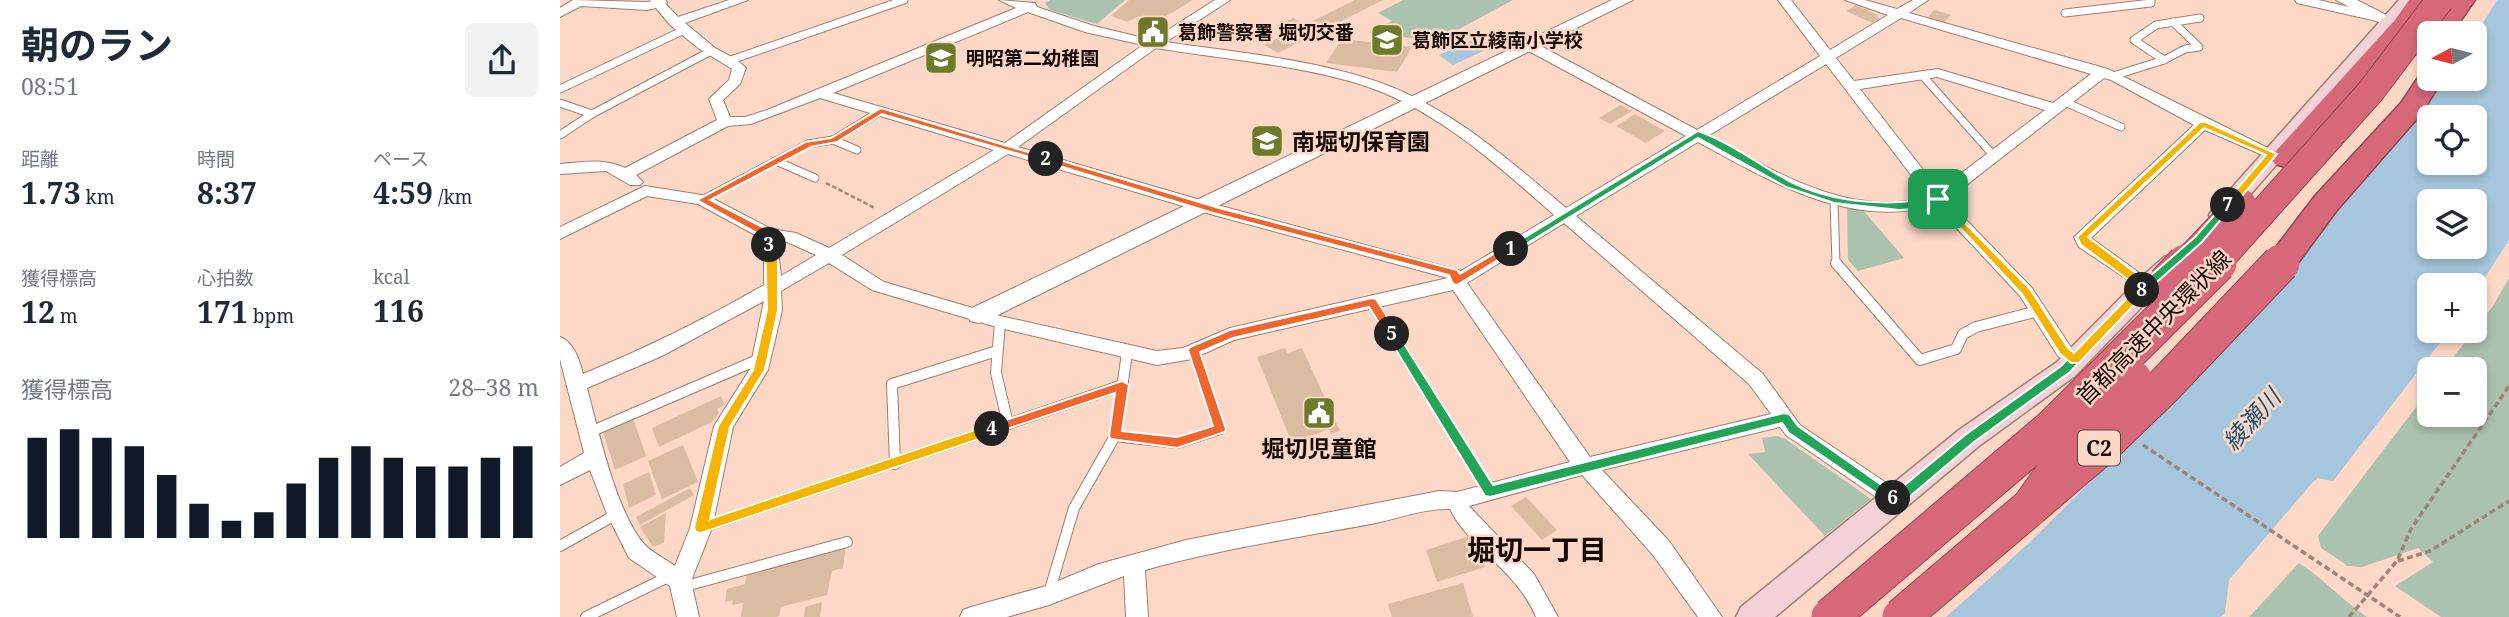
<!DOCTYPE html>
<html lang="ja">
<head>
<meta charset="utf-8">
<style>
  :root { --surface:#fff; --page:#f2f2f3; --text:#1f2937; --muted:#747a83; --accent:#111827 }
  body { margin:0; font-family:"Noto Serif","Noto Sans JP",serif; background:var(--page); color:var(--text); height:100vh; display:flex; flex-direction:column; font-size:26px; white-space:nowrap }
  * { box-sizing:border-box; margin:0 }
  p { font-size:23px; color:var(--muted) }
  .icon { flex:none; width:38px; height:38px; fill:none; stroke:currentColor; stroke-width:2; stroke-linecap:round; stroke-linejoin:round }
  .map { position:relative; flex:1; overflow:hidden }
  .details { display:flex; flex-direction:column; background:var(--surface); width:560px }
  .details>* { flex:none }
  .needle { width:46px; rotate:263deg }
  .fabs { position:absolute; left:1857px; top:21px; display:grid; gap:14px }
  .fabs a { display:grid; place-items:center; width:70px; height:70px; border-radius:10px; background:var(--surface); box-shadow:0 4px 10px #0003; font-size:35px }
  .pin { position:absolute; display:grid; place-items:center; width:60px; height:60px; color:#fff; margin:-30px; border-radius:14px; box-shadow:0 4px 10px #0006 }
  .km { position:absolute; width:35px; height:35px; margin:-18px; border-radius:50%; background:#222; color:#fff; font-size:19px; line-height:35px; text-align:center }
  .round { display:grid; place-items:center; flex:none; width:74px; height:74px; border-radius:10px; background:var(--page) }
  .summary { display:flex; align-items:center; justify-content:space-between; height:119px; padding:0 21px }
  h1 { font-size:38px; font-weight:700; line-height:52px }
  .figures { display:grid; grid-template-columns:repeat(3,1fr); gap:10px; height:119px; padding:7px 21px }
  .figures div { display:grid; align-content:center }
  .figures b { font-size:30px; font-weight:700 }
  .figures small { font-size:19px; font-weight:400 }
  .figures p { font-size:19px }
  .chart { height:196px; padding:14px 21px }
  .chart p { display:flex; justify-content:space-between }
  .chart svg { width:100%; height:126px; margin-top:7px; stroke:var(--accent); stroke-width:6 }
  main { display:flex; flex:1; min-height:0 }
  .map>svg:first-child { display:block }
  .green { fill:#abc2af }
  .water { fill:#a5c6dc; fill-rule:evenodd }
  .building { fill:#dabca3 }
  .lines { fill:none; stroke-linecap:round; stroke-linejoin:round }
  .service-far1-casing { stroke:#9f7e6e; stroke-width:9 }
  .service-casing { stroke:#9f7e6e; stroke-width:12 }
  .minor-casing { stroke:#9f7e6e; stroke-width:2 }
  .tertiary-casing { stroke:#9f7e6e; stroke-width:2 }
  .secondary-casing { stroke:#9f7e6e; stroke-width:3 }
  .motorway-casing { stroke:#934750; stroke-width:3 }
  .path-far1 { stroke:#9f8478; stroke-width:2.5; stroke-dasharray:4.5 2.5; stroke-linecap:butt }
  .path { stroke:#9f8478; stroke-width:3.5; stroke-dasharray:6 3.5; stroke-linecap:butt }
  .service-far1 { stroke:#fff; stroke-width:7 }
  .service { stroke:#fff; stroke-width:10 }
  .minor { fill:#fff; fill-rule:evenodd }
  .tertiary { fill:#fff; fill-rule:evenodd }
  .secondary { fill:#f3d2d7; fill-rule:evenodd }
  .motorway { fill:#d76879; fill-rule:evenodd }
  .motorway-bridge-far1-casing { stroke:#934750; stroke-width:29; stroke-linecap:butt }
  .motorway-bridge-casing { stroke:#934750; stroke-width:39; stroke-linecap:butt }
  .motorway-bridge-far1 { stroke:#d76879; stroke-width:27 }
  .motorway-bridge { stroke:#d76879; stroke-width:37 }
  .split-1 { fill:#22a559; stroke:#fff; stroke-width:2 }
  .split-2 { fill:#f0652b; stroke:#fff; stroke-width:2 }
  .split-3 { fill:#f0652b; stroke:#fff; stroke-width:2 }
  .split-4 { fill:#f5b400; stroke:#fff; stroke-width:2 }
  .split-5 { fill:#f0652b; stroke:#fff; stroke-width:2 }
  .split-6 { fill:#22a559; stroke:#fff; stroke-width:2 }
  .split-7 { fill:#22a559; stroke:#fff; stroke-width:2 }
  .split-8 { fill:#f5b400; stroke:#fff; stroke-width:2 }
  .split-9 { fill:#f5b400; stroke:#fff; stroke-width:2 }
  .labels { text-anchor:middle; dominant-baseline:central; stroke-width:5; stroke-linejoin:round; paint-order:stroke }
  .far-poi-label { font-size:19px; font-weight:bold; fill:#150905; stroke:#fdd8c7; text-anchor:start }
  .shield { fill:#fdd8c7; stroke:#5b473f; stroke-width:2 }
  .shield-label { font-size:21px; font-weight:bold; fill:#150905 }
  .poi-label { font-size:23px; font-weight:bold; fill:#150905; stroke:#fdd8c7; text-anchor:start }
  .street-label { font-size:23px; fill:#150905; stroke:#fdd8c7 }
  .water-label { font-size:24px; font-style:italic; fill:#1a5171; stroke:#fdd8c7 }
  .near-neighbourhood-label { font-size:28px; font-weight:bold; fill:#150905; stroke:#fdd8c7 }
</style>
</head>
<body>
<main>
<section class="details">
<div class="summary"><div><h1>朝のラン</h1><p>08:51</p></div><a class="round"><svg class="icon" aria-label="share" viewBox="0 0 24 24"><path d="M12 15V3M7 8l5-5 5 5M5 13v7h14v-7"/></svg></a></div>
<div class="figures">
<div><p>距離</p><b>1.73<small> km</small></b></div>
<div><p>時間</p><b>8:37</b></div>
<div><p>ペース</p><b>4:59<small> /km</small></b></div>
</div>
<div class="figures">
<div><p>獲得標高</p><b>12<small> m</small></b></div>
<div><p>心拍数</p><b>171<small> bpm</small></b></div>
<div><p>kcal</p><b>116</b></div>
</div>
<div class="chart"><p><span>獲得標高</span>28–38 m</p>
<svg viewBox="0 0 160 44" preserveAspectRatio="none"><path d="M5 44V9M15 44V6M25 44V9M35 44V12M45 44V22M55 44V32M65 44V38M75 44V35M85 44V25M95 44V16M105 44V12M115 44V16M125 44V19M135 44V19M145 44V16M155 44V12"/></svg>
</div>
</section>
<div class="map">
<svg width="1949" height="617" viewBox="0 0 1949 617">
  <rect width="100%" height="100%" fill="#fdd8c7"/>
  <g class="green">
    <path d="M490,0H565L537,24L490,10L485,3Z"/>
    <path d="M843,0H953L877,41L809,33L832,21L818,13Z"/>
    <path d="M1287,208L1303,210L1344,258L1298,271L1288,260Z"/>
    <path d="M1949,278V617H1881L1835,586L1873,562L1858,548L1802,567L1788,566L1761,548L1758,536L1869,390V415H1914V369H1884L1933,306Z"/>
    <path d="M1217,436L1224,438L1311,499L1265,536L1188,454L1205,452L1202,438Z"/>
    <path d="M1739,563C1765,580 1782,600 1807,617H1689Z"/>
  </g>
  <g class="water">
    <path d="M1937,0H1949V240L1915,293L1914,285H1869V331H1889L1773,481L1758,478L1752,483L1669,580L1665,613L1660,617H1386L1469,543L1638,375L1884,79H1914L1915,36ZM1869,117H1914V163H1869ZM1869,201H1914V247H1869Z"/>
    <path d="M923,35L938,44L893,65L879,55Z"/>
  </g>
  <g class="building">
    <path d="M569,0H633L596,22L579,16L568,22L551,16Z"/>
    <path d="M795,0H823L718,53L704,45L728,33L716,26L733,18L745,25Z"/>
    <path d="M1296,5L1318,15L1316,16L1320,18L1312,23L1286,11Z"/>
    <path d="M1374,10L1391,15L1384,22L1368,17Z"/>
    <path d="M782,39L852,47L837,72L766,63Z"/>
    <path d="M1060,105L1072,111L1050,124L1039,118Z"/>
    <path d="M1075,114L1105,131L1086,143L1056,126Z"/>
    <path d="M725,348L727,353L742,348L780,431L771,434L769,429L732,443L697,357Z"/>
    <path d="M161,396L165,405L157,409L159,413L152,422L99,447L92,428Z"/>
    <path d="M73,418L86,456L55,470L43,432Z"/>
    <path d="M123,445L138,482L102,499L88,461Z"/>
    <path d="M89,472L96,495L69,508L63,484Z"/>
    <path d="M130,488L134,495L80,525L76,517Z"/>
    <path d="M966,497L997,530L982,540L951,506Z"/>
    <path d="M106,513L104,543L93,547L80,527Z"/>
    <path d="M913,535L925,567L877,582L866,550Z"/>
    <path d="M286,545L283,568L272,571L267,595L221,607L219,616L216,617H181L183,603L172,605L173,600L165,602L167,589L185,584L187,572Z"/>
    <path d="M903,583L913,617H832L828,604Z"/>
    <path d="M262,602L260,617H244L245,607Z"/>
  </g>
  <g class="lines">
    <defs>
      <g id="service-far1">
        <path d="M1505,13L1591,3V0"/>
        <path d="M171,60L344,0"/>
        <path d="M1604,60L1574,40L1596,25L1640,18"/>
        <path d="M1362,75L1433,155"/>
        <path d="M1553,76L1604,60L1625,49L1639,47L1613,22"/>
        <path d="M0,89L124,30"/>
        <path d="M1505,102L1561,127"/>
        <path d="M0,103L32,114"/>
        <path d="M0,135L32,114L151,51"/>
        <path d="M273,140L321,111"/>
        <path d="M216,161L255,178"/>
        <path d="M142,200L248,144L273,140L297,150"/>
        <path d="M1274,200L1276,264"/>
      </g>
      <g id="service">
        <path d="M1276,263L1360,360L1396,349L1403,334L1416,327L1478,311"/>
        <path d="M812,302L930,492"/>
        <path d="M440,322L436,373L448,424L563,385"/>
        <path d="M567,353L555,436L617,443L660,429L634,350"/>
        <path d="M30,432L202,358"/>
        <path d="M335,464L332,384L437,351"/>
        <path d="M143,527L448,424"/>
        <path d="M0,546L57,514"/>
        <path d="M122,587L287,542"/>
        <path d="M489,593L514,508L555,436"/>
        <path d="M26,617L110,576"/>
      </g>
      <g id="minor">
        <path d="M13,0L87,2L102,0L118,17L169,0H188L125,23L155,48L177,60L186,68L180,84L163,100L170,117H185L207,110L456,8L439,0L475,3L477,7L534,26L592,40L655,0H670L606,42C673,52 742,58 806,78C883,101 946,157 1006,208L1126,136L965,49V43H975L1137,130L1260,56L1218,0H1231L1270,50L1328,15L1285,0H1305L1337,9L1353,0H1368L1349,13L1548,69L1720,154L1717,157H1707L1645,130L1531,238L1592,282L1595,286L1586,292L1519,247L1514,237L1634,125L1551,80L1544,78L1387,200L1472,288L1510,346L1524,360L1521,365L1515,367L1498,356L1460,296L1375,205C1289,230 1210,181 1138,142L1016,216L1203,374L1240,425L1343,494L1346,500L1343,506L1336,509L1329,506L1226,435L1220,427L1042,470L1109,541L1162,617H1138L1093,555L1022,475L909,506L974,574L998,617H976C956,569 910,550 890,509C864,508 837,519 811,524C736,538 659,549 585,570L588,617H566L564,576L489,605L447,617H400L403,610L411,607L486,586L539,564L626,540L879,491L897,492L1010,462L893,290L674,340L632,359L597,365L440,328L312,290L269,263L221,291L222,310L208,370L173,427L152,528L131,581L139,617H117L110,586L69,558L47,514L30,470L0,485V467L24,453L0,359V337C14,342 20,361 23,374C86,348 145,319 204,285V259L199,237L138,204L87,196L0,239V227L85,186L148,196L211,229L236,233L269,248L434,150L260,98L191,124L168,126L76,175L83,182L80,185H70L46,171L0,174V164C23,162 44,158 65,168L157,120L149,99L169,80L172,69L138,48L110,25L96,8L87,10L21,6L0,17V8ZM468,12L525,32L583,45L445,143L273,93ZM1341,18L1531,74L1493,103L1378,69L1294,81L1276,58ZM596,48C662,59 732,64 796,83C873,106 935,163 994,215L901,271L661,206L458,147ZM1266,64L1368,197C1289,219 1215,171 1148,136ZM1377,77L1485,110L1379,190L1300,89ZM448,154L650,214L888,278L670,328L623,348L597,351L440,316L324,282L282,255ZM1004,223L1189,384L1211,414L1030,457L907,283ZM217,241L227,242L256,255L221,276ZM204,301L190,369L154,426L130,528L115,566C106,559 92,553 84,544C56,512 38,429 27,388L102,356Z"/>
        <path d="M1735,0H1758L1822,14L1823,17L1817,21L1737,3Z"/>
      </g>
      <g id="tertiary">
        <path d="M90,0H106L107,3L99,8L93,6Z"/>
        <path d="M1052,0H1073L426,321L418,323L410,321L407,315L410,309Z"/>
        <path d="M1776,0H1797L1840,22L1832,27L1826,26Z"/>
      </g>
      <g id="secondary">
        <path d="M1839,0H1857L1838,26L1668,220L1660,222L1652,220L1649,215L1652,210Z"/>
        <path d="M1612,255L1620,257L1624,263L1515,376L1419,446L1215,617H1176L1181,607L1399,430L1497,362L1578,280L1604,257Z"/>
      </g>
      <g id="motorway">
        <path d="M1849,0H1873L1853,30L1735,164L1725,167L1715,164L1711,158L1715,152L1835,20Z"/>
        <path d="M1891,0H1915L1892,33L1869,35L1868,33Z"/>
        <path d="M1869,71V79H1883L1861,114L1777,210L1732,271L1721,274L1710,271L1705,263L1710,255L1755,196L1841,103L1861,73Z"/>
      </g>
    </defs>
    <use href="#service-far1" class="service-far1-casing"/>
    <use href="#service" class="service-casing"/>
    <use href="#minor" class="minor-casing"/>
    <use href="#tertiary" class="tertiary-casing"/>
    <use href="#secondary" class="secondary-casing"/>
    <use href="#motorway" class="motorway-casing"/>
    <path class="path-far1" d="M266,183L315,208"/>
    <g class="path">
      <path d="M1583,445L1840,617"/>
      <path d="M1838,561L1870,551L1949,501"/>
      <path d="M1789,617L1837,561L1851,529L1949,386"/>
    </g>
    <use href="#service-far1" class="service-far1"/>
    <use href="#service" class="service"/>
    <use href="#minor" class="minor"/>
    <use href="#tertiary" class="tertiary"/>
    <use href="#secondary" class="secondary"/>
    <use href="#motorway" class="motorway"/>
    <defs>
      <g id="motorway-bridge-far1">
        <path d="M1624,264L1682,203"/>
        <path d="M1656,264L1811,91L1880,0"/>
      </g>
      <g id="motorway-bridge">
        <path d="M1606,284L1626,263"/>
        <path d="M1469,509L1528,426L1573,379"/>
        <path d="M1270,617L1492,428L1658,263"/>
        <path d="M1341,617L1542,446L1603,387L1721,263"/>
      </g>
    </defs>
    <use href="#motorway-bridge-far1" class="motorway-bridge-far1-casing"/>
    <use href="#motorway-bridge" class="motorway-bridge-casing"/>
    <use href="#motorway-bridge-far1" class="motorway-bridge-far1"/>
    <use href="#motorway-bridge" class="motorway-bridge"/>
  </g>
  <path class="split-1" d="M1138,131C1170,142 1200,165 1229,181C1273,203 1332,208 1378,196L1383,199L1356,209L1339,210L1274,203L1226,187L1138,138L955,251L946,249Z"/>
  <path class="split-2" d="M486,156L659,208L897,270L900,274L947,246L956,249L897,285L893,284L889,275L653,213L483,161V157Z"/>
  <path class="split-3" d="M321,108L491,159L483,161L322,114L277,142L251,147L150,200L210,231L213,248H205L202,236L137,200L245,142L271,138Z"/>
  <path class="split-4" d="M205,243H213L218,259V310L205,370L170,427L150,519L432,424L439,429L437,433L141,533L136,532L134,528L158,426L193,370L207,310Z"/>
  <path class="split-5" d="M812,298L816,299L836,331V337H828L809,307L673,338L640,352L666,429L665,432L617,448L551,439L549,436L555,393L432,434L426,429L428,426L562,381L569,385L562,431L617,437L653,426L628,350L630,347L670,330Z"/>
  <path class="split-6" d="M832,330L836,331L933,485L1224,413L1229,414L1238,426L1340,498L1333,503L1328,501L1229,433L1222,423L930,497L925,496L828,337L826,334Z"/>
  <path class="split-7" d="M1665,203L1673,205L1642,242L1589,289L1510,372L1414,442L1341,504L1336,505L1328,501V494L1335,493L1405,435L1501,366L1582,283L1635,237Z"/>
  <path class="split-8" d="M1640,122H1646L1717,154L1672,208H1665V203L1706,155L1644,128L1528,237L1589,283L1591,286L1586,293H1578V287L1521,245L1517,237Z"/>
  <path class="split-9" d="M1378,196L1470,289L1508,348L1514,353L1578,287L1582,286L1588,290L1519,363H1511L1500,354L1462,294L1375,201L1373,199Z"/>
  <defs>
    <symbol id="civic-square" viewBox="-11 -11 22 22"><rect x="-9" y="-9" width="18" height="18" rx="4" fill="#6b7b29" stroke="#fdd8c7"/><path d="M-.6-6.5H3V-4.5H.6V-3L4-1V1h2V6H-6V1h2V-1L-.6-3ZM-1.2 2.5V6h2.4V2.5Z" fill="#fff"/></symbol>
    <symbol id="school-square" viewBox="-11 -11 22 22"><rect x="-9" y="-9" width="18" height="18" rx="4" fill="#6b7b29" stroke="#fdd8c7"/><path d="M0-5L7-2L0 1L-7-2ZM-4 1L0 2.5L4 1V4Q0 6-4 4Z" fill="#fff"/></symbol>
  </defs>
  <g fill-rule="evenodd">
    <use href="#civic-square" x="574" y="13" width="38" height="38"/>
    <use href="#school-square" x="808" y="21" width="38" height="38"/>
    <use href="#school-square" x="362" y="39" width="38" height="38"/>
    <use href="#school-square" x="688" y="122" width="38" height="38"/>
    <use href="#civic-square" x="740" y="394" width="38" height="38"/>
  </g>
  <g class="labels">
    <g class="far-poi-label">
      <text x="618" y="32">葛飾警察署 堀切交番</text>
      <text x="852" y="40">葛飾区立綾南小学校</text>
      <text x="406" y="58">明昭第二幼稚園</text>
    </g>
    <rect class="shield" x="1518" y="430.5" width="42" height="35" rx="5"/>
    <g class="shield-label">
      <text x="1539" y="448">C2</text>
    </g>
    <g class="poi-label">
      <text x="732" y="141">南堀切保育園</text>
      <text x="759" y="448" text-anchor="middle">堀切児童館</text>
    </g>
    <g class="street-label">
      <text transform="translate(1593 327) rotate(-45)">首都高速中央環状線</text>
    </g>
    <g class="water-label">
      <text transform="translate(1691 419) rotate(-48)">綾瀬川</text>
    </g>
    <g class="near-neighbourhood-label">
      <text x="977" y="549">堀切一丁目</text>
    </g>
  </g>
</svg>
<div class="fabs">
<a><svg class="needle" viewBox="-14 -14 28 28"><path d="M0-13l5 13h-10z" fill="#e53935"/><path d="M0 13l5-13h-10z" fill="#747a83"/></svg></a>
<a><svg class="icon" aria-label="locate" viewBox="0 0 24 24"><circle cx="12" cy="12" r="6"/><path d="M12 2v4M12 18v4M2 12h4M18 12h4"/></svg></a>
<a><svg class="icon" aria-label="layers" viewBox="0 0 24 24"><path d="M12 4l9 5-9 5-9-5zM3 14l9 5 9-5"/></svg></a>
<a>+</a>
<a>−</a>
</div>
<div class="pin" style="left:1378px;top:199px;background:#1e9e55"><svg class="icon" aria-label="arrive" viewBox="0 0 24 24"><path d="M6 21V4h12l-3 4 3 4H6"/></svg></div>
<b class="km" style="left:951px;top:249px">1</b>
<b class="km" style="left:486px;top:159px">2</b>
<b class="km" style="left:209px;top:245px">3</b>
<b class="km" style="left:432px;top:429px">4</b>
<b class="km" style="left:832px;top:334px">5</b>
<b class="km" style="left:1333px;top:498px">6</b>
<b class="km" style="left:1668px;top:205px">7</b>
<b class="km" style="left:1582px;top:290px">8</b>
</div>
</main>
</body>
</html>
